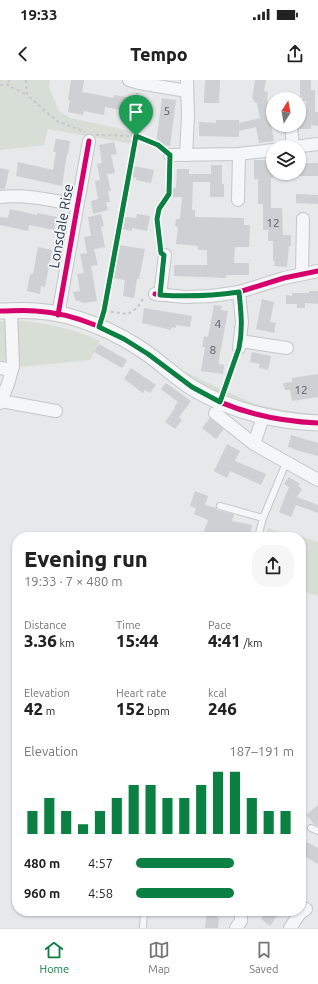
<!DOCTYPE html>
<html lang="en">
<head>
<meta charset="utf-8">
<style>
  :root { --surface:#fff; --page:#f6f6f6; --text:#222; --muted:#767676; --line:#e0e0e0; --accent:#0b8043 }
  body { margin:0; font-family:Ubuntu,sans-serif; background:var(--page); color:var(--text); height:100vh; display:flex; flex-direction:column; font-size:15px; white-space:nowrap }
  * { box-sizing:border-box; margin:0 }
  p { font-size:13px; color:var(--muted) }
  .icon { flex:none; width:22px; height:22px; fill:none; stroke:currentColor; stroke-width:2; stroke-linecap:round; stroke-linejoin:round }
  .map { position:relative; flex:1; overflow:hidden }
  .details { position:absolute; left:12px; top:452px; width:294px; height:384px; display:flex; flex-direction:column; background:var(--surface); border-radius:16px; box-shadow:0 1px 3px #0004 }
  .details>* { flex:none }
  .needle { width:26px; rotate:11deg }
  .tools { position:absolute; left:266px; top:12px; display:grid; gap:8px }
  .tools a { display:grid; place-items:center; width:40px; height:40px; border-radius:50%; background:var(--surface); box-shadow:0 1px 3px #0004; font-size:20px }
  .pin { position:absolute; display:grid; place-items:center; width:34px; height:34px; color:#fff; margin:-41px -17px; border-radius:50% 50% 50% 0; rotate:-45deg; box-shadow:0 0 4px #0007 }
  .pin .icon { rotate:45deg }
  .round { display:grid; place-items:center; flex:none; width:42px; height:42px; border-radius:16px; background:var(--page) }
  .overview { display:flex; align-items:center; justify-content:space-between; height:68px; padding:0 12px }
  h1 { font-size:22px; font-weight:800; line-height:30px }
  .metrics { display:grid; grid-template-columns:repeat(3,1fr); gap:6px; height:68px; padding:4px 12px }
  .metrics div { display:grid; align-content:center }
  .metrics b { font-size:17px; font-weight:800 }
  .metrics small { font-size:11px; font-weight:400 }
  .metrics p { font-size:11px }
  .chart { height:112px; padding:8px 12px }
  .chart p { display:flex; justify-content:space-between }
  .chart svg { width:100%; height:72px; margin-top:4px; stroke:var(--accent); stroke-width:6 }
  ul { padding:0 12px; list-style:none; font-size:13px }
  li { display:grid; grid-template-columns:64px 48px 1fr; align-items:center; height:30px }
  li i { height:10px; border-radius:5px; background:var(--accent) }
  .status { display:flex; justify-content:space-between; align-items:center; height:28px; padding:0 20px; background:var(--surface); direction:ltr }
  .status svg { height:11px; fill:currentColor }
  header { display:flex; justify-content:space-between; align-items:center; height:52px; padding:0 12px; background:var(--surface); font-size:18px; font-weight:800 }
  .tabs { display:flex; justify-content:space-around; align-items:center; height:56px; border-top:1px solid var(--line); background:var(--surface); font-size:11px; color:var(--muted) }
  .tabs a { display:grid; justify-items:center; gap:2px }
  .tabs .selected { color:var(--accent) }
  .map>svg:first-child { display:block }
  .green { fill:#d6ded6 }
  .building { fill:#ced0d3 }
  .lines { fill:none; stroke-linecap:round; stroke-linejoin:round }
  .service-casing { stroke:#c4c6c8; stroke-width:8 }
  .minor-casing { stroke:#c4c6c8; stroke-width:14 }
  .tertiary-casing { stroke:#c4c6c8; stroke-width:17 }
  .path { stroke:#c5c6ca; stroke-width:2; stroke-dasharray:3 3; stroke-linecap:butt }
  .service { stroke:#f5f6f7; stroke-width:6 }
  .minor { stroke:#f5f6f7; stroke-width:12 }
  .tertiary { stroke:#f5f6f7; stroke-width:15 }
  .cycleway-casing { stroke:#f4f6f9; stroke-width:8 }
  .cycleway { stroke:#d6006c; stroke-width:5 }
  .route-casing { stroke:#fff; stroke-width:8 }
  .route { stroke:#0b8043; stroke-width:5 }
  .labels { text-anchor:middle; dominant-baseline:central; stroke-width:3.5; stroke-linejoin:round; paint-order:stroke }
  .number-label { font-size:12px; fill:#545c69 }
  .street-label { font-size:14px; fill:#2b3445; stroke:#f4f6f9 }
</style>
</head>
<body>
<div class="status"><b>19:33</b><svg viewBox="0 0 49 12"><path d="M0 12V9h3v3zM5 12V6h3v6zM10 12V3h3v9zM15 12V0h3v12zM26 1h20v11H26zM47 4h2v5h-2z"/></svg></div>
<header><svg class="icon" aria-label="back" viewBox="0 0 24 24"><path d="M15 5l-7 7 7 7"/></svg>Tempo<svg class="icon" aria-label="share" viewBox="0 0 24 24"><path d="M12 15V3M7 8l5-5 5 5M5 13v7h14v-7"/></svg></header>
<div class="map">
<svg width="318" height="848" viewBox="0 0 318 848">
  <rect width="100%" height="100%" fill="#e6e8ea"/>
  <g class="green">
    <path d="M0,0H50L49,8L59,31L70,38L135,52L133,64L48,49L44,65L0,70Z"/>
    <path d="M15,240C45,243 72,248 100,261L90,280L19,287L0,283V241Z"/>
    <path d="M179,289C205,301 237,319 264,326C281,330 300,333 318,334V337C296,335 266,332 245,324C221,316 200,303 179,289Z"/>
    <path d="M268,448L288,455L290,452L318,462V516L301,511V457H265Z"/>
  </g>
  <g class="building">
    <path d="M71,0H84L82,12L114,18V15L131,18L129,32L105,27L104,35L84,31L83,35L68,32L70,20H68Z"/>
    <path d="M205,0H220L219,23H204Z"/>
    <path d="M255,0H266L264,11L268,12L267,19L271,36H273V43L271,44L274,61L259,63L256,47L239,51V57L199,56V42L216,43V40H239V43L260,38L257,23L254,22V19H252Z"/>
    <path d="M300,0H311V10H315V32H318V46L311,45V49H299V37H306V21H302L303,17H300Z"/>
    <path d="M162,18L176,20L170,66L156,64Z"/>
    <path d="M56,59L70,61L68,74H67L62,106L16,96L18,82L53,90L56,72H53Z"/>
    <path d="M114,62L117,74L111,75L115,93L107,94L111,111H108L110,122H106L108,130L93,134L91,121L98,119L95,101L100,100L97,84L102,83L99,65Z"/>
    <path d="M254,80H273V98H271V128H282L283,155H291V166H289L287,187L274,186L275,181H273V161H268V150H263V124H258V99H254Z"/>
    <rect x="299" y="83" width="19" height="13"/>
    <path d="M211,85H222V104H224V117H210V102H193L192,130H195V137L244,138V145H250L249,167H235L234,183H249V195H226V198L174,196V185H207V170H198V166L176,164L178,147L175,146L176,139H180L182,117H173V108H176L177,89H189V94H211Z"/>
    <path d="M134,86L154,90L151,103L136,100L137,98L131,97Z"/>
    <path d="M0,88L9,90L5,109H0Z"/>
    <path d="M296,114L318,115V124L296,123Z"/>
    <path d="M10,129L37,135V133L57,137L54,150L29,145L28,151L0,145V137L8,138Z"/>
    <path d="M101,134L104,146L101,147L105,167L94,169L98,185L91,186L97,221L85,223L75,220L73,212L80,211L77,194L84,193L80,174L87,173L84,157L91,156L88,137Z"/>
    <path d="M137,134L150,136L147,151L132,148V151L123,149L125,137L136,138Z"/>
    <path d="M118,165L145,169L139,199H137L134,218L123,216L125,200L113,198Z"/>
    <path d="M38,167L52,170L45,207L41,206L40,214L27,211L30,194H33Z"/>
    <path d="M309,211H318V224L305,223V228H297V224H286V215L292,216V213H309Z"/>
    <path d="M262,219L274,222L270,242L276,243L274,253L256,249Z"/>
    <path d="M214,225L222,226L221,230L228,231L219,279V284L224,285L223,294L201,291L205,267H202L204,256L208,257Z"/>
    <path d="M144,228L192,236L190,247L176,245V248L172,247L171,250L142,243Z"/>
    <path d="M99,264L127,280L122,288L94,272Z"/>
    <path d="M252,272L271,276L268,290L259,288L260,284L250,282Z"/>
    <path d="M131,288L156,305L150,313L145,310L143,313L124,299Z"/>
    <path d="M318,294V317L292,321L290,310H285L283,303L292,302V298Z"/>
    <path d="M166,303L191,321L179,337L182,340L175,349L165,342L175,328L174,327L178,322L161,309Z"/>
    <path d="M210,338L224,349L216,359L202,348Z"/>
    <path d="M291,355L318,363V376L292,369L293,368L288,367Z"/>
    <path d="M227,364L240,371L235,381L266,394L261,405L230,391L227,398L214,391Z"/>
    <path d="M289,397L300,404L298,406L302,409L297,417L318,425V433L296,425L291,437L279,432L289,407L284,404Z"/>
    <path d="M195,411L208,416L205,425L216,428L217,430L234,434L232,441L252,445L250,457H235L219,454L218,457H202L208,440L194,434L196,428L190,426Z"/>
    <path d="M318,725V746L314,744L306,735Z"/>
    <path d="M301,759L318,768V784L301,774Z"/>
    <path d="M207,831H219L217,838H219L218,848H205Z"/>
    <path d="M255,831H281L270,846L261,839L263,837Z"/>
  </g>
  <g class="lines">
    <defs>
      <g id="service">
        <path d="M220,426L263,438"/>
        <path d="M258,457L263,438L286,383"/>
        <path d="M311,748L318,751"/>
        <path d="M143,848L144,831"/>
      </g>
      <g id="minor">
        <path d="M129,0L139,3L187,11"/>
        <path d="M291,45L293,67"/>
        <path d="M294,67L318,64"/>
        <path d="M170,75L239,74L273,70"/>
        <path d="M186,75L188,36L187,0"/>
        <path d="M0,117C26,114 51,120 77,125"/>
        <path d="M238,120L239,74"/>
        <path d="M302,194L303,139"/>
        <path d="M239,212L242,242L239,268"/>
        <path d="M155,214L185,217L211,216L239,212L284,198L318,191"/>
        <path d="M160,215L165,175"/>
        <path d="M58,235L89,61"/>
        <path d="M240,261L287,268"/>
        <path d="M0,288L12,290"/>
        <path d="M1,321L56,331"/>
        <path d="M0,323L8,304L13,286L11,231"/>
        <path d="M215,333L254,364L318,400"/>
        <path d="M254,364L263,337"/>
        <path d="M236,848L241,841V831"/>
        <path d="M290,848L300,833L306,829"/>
      </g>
      <path id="tertiary" d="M0,231C12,231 24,230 36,231C75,233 117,252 148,274C163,285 176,297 191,307C230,331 273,341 318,343"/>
    </defs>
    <use href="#service" class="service-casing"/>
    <use href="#minor" class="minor-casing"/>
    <use href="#tertiary" class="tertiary-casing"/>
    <g class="path">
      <path d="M10,0L6,4L27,15"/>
      <path d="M26,0L27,15L57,41L85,52"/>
      <path d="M0,5L6,4"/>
      <path d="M96,55C121,56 142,53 163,69"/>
      <path d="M132,56L137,13"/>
      <path d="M160,166L157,139L159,129L169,114L170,84"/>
      <path d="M104,231L137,56"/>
      <path d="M103,236L104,231L128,234L137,228L142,220L145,219"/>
      <path d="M224,311L236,278"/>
    </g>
    <use href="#service" class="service"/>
    <use href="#minor" class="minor"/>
    <use href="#tertiary" class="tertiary"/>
    <defs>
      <g id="cycleway">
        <path d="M155,214L185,217L211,216L239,212L284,198L318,191"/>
        <path d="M0,231C12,231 24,230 36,231C75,233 117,252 148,274C163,285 176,297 191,307C230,331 273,341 318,343"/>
        <path d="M58,235L89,61"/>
      </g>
    </defs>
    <use href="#cycleway" class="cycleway-casing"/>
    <use href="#cycleway" class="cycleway"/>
  </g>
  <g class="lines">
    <defs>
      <path id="route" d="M136,56L158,65L170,75L169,114L159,129L157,139L161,173L164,175L160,215C189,217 211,216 239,212C241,231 243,249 239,268L220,322L192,307L148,274L124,259L99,247L104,231Z"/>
    </defs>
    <use href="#route" class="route-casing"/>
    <use href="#route" class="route"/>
  </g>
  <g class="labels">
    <g class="number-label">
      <text x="167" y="30">5</text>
      <text x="273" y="142">12</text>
      <text x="218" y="243">4</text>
      <text x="213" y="269">8</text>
      <text x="301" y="309">12</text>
    </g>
    <g class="street-label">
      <text transform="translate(61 146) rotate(-80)">Lonsdale Rise</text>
    </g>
  </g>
</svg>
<div class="tools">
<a><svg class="needle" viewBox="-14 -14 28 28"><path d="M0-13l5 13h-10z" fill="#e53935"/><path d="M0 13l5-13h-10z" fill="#767676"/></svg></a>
<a><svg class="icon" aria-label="layers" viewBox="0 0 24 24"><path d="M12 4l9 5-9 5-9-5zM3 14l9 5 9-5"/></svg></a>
</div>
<div class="pin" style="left:136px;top:56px;background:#1e9e55"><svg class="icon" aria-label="arrive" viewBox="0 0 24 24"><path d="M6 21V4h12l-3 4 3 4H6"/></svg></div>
<section class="details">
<div class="overview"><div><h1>Evening run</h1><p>19:33 · 7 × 480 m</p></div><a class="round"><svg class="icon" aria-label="share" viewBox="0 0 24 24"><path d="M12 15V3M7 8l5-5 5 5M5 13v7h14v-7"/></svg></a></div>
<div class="metrics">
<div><p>Distance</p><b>3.36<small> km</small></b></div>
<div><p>Time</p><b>15:44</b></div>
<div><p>Pace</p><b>4:41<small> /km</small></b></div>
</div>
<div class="metrics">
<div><p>Elevation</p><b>42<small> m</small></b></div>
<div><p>Heart rate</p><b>152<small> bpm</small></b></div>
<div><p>kcal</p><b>246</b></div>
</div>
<div class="chart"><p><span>Elevation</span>187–191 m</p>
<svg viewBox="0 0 160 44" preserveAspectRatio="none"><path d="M5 44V30M15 44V22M25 44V30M35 44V38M45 44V30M55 44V22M65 44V14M75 44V14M85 44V22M95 44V22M105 44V14M115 44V6M125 44V6M135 44V22M145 44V30M155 44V30"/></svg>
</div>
<ul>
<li><b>480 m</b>4:57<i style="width:62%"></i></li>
<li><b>960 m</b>4:58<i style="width:62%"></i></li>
</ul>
</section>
</div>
<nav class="tabs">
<a class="selected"><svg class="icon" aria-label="home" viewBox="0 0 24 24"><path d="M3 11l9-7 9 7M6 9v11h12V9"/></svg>Home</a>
<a><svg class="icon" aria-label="map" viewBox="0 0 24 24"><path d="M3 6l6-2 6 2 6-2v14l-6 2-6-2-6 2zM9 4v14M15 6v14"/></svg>Map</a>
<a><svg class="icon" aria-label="saved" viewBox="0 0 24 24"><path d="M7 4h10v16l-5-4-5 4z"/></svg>Saved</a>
</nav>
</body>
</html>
